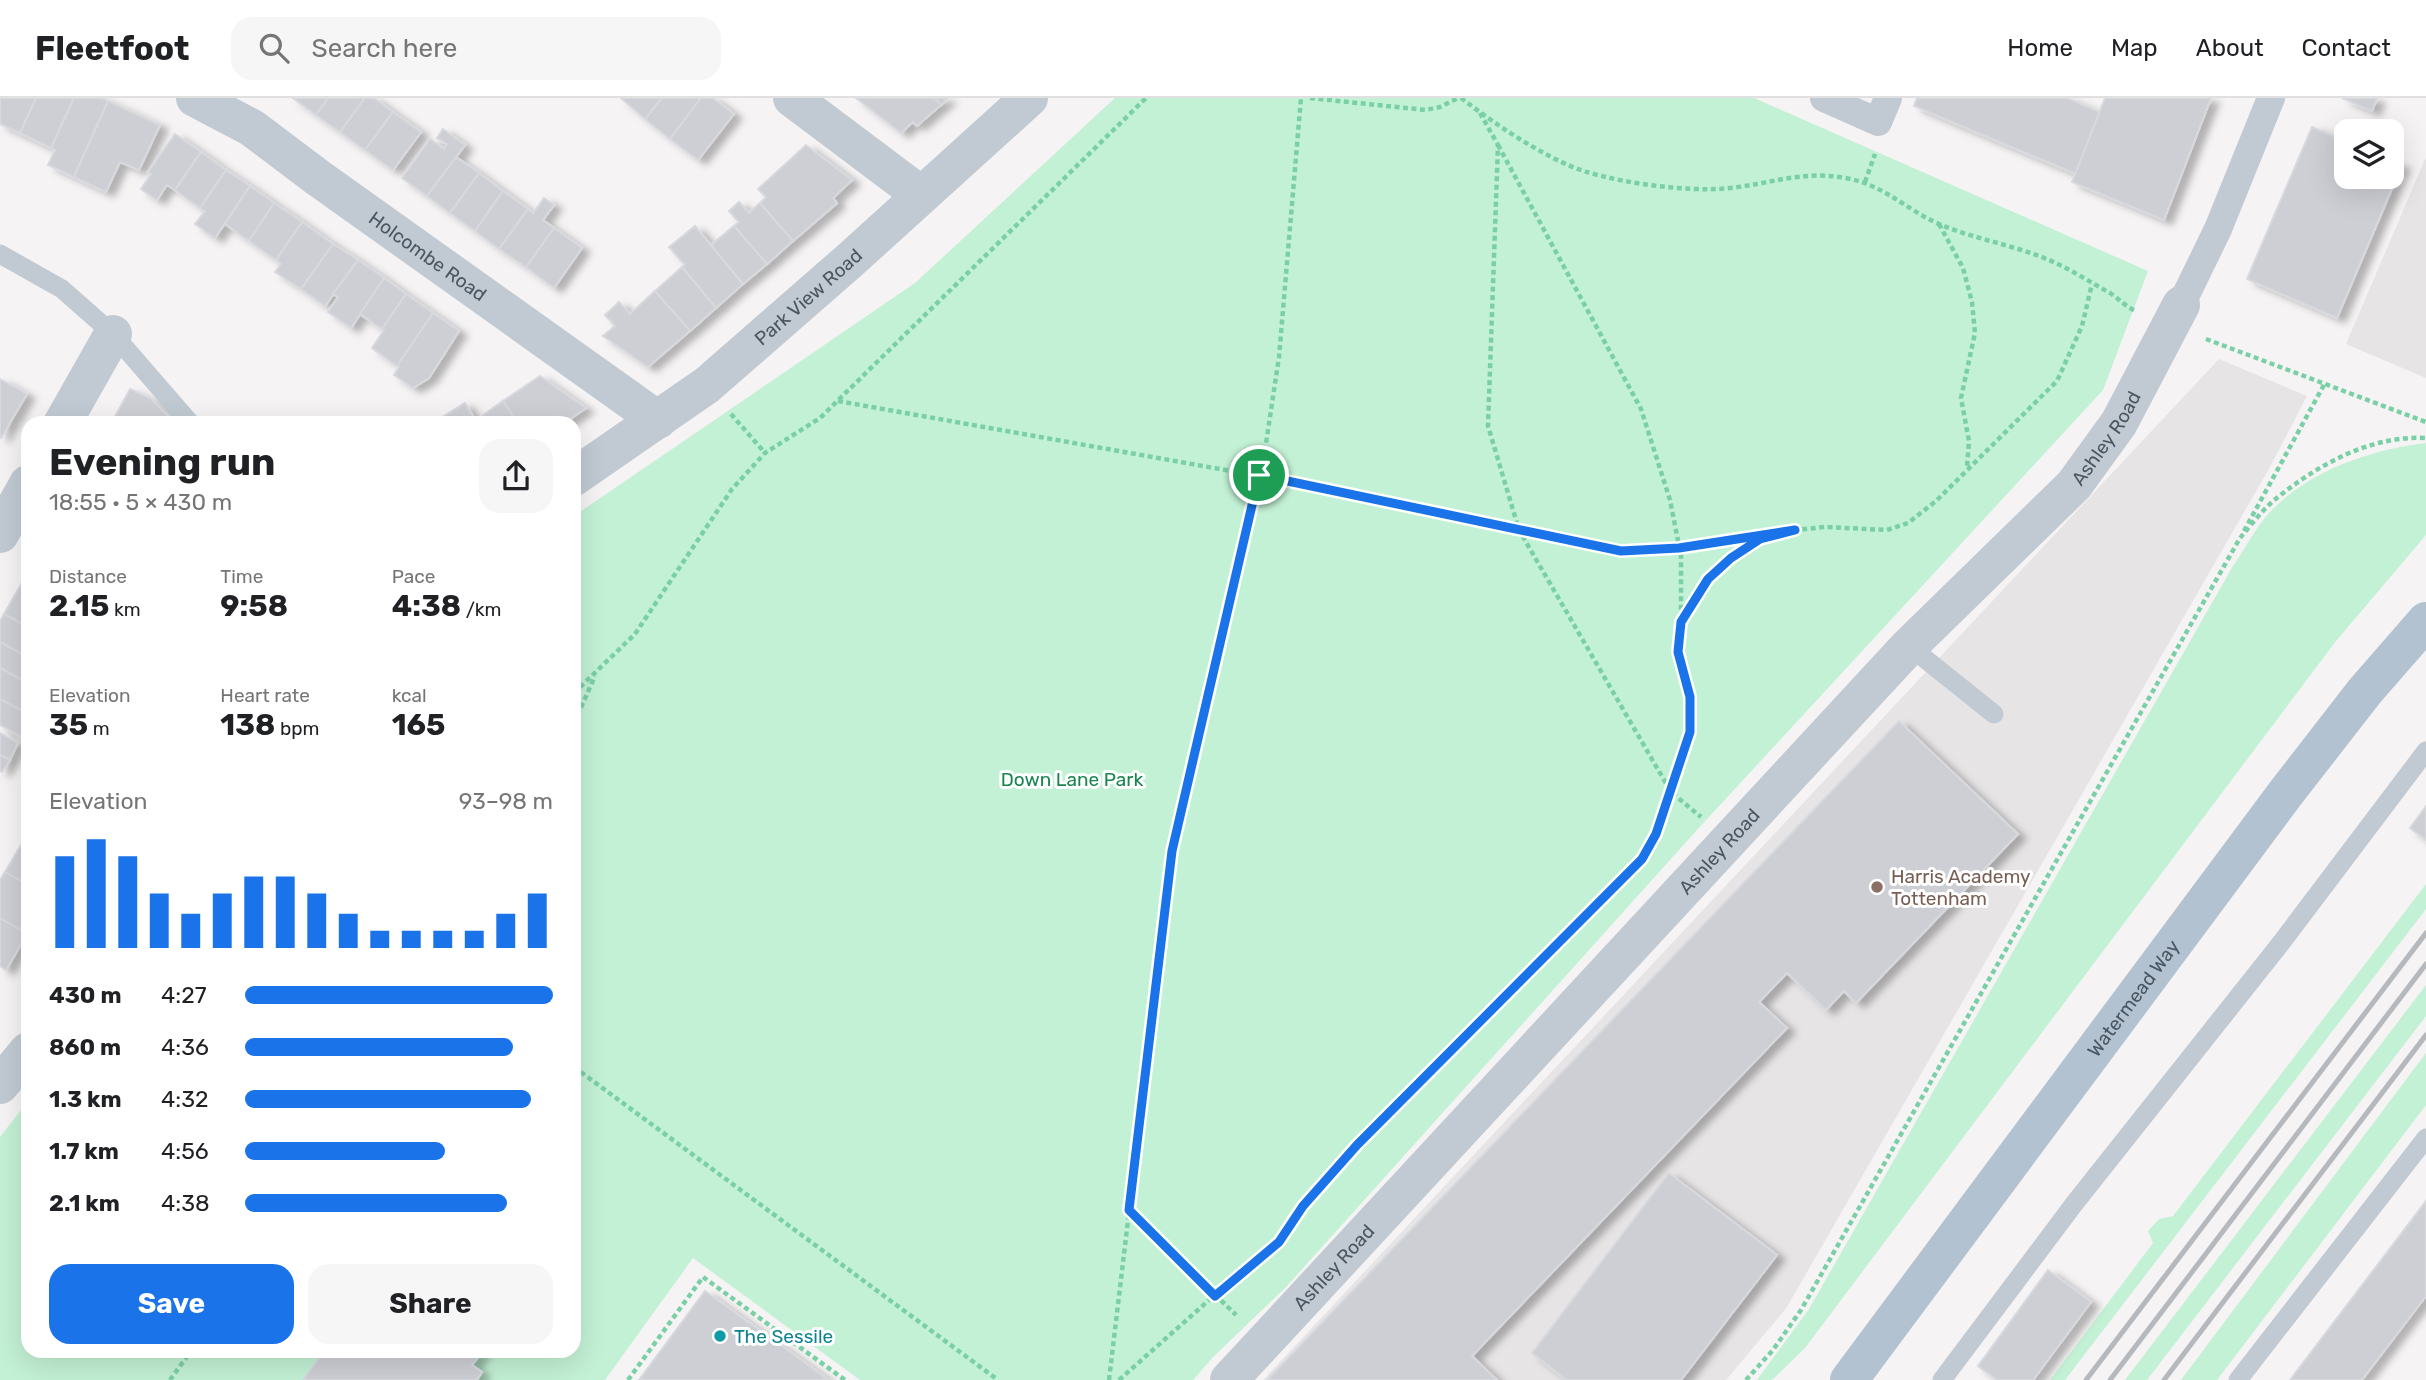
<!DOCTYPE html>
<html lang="en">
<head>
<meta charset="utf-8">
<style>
  :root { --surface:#fff; --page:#f6f6f6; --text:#202124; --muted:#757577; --line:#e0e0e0; --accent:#1a73e8 }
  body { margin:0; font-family:Rubik,sans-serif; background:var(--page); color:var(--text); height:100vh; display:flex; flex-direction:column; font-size:26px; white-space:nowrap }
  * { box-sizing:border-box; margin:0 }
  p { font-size:23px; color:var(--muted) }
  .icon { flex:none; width:38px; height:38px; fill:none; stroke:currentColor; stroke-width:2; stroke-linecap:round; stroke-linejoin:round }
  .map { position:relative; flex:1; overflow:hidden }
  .side { position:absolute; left:21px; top:318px; width:560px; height:942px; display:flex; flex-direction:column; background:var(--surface); border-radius:21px; box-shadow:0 7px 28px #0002 }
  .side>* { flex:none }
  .buttons { position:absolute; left:2334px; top:21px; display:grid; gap:14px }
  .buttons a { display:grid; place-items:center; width:70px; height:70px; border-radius:14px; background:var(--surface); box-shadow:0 7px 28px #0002; font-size:35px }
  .pin { position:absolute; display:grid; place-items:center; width:60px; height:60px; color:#fff; margin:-30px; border:4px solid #fff; border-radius:50%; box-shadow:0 2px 7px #0007 }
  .round { display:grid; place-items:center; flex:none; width:74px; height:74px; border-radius:21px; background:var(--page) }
  .summary { display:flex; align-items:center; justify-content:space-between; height:119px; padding:0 28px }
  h1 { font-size:38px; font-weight:700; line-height:52px }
  .stats { display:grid; grid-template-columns:repeat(3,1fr); gap:10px; height:119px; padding:7px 28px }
  .stats div { display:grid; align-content:center }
  .stats b { font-size:30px; font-weight:700 }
  .stats small { font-size:19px; font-weight:400 }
  .stats p { font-size:19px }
  .chart { height:196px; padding:14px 28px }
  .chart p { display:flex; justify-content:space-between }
  .chart svg { width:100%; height:126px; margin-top:7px; stroke:var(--accent); stroke-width:6 }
  .primary-button { display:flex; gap:14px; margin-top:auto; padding:14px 28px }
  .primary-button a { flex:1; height:80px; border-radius:21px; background:var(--accent); color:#fff; font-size:28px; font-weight:700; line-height:80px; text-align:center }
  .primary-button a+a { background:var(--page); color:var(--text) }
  ul { padding:0 28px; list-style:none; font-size:23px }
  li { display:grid; grid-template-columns:112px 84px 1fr; align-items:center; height:52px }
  li i { height:18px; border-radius:9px; background:var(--accent) }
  header { display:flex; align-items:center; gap:42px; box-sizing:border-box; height:98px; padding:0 35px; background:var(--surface); border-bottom:2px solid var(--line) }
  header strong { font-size:33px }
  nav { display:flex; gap:38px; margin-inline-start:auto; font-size:24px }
  .search { width:490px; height:63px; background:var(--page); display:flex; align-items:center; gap:18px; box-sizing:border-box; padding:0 24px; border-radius:21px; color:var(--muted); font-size:26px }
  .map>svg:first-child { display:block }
  .education { fill:#e6e4e5 }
  .green { fill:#c3f1d5 }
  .building { fill:#cdcfd5; stroke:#d7d9de; stroke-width:2; filter:url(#shadow) }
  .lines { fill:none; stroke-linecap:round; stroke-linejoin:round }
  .path { stroke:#7ad0a6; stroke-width:4.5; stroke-dasharray:5 3.5; stroke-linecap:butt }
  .service { stroke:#c1cad2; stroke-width:19 }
  .pedestrian { stroke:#c1cad2; stroke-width:28 }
  .minor { stroke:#c1cad2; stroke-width:38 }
  .tertiary { stroke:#c1cad2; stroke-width:38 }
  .primary { stroke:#b3c2d1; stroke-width:38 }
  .rail { stroke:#b5b8bd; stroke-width:5 }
  .route-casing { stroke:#fff; stroke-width:14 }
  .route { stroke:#1a73e8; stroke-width:9 }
  .education-dot { fill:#8d6e63; stroke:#fff; stroke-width:2.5 }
  .culture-dot { fill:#0f9aa8; stroke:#fff; stroke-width:2.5 }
  .labels { text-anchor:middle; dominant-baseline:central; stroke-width:6; stroke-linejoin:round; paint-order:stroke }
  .street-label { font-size:19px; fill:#4a5661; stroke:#fff }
  .park-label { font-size:19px; fill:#17864f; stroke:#fff }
  .education-label { font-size:19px; fill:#785e54; stroke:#fff; text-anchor:start }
  .culture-label { font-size:19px; fill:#0d838f; stroke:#fff; text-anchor:start }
</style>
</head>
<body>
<header>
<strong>Fleetfoot</strong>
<div class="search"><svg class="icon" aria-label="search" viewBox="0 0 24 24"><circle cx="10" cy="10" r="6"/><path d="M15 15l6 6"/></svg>Search here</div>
<nav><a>Home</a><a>Map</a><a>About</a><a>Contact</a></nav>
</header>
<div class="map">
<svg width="2426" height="1282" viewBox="0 0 2426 1282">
  <defs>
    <filter id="shadow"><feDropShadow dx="8" dy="4.5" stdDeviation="3.5" flood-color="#0004"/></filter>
  </defs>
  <rect width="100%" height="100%" fill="#f5f3f3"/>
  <g class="education">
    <path d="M2426,59V280L2346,246Z"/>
    <path d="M2219,261L2307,298L2270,369L1787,1209L1726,1282H1263Z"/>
  </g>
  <g class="green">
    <path d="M1115,0H1754L2148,173L2103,292L1696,733L1286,1189L1213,1259L1193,1282H860L693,1160L605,1282H0V1039L28,1003V1253H574V418L915,185Z"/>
    <path d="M2426,345V437L2336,543L1805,1250L1772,1282H1757L1809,1211L2233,468C2245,451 2255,430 2270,414C2310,372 2370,352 2426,345Z"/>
    <path d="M2426,786V811L2065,1282H2050L2153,1145L2148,1133L2159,1121L2173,1118Z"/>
    <path d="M2426,887V918L2147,1282H2125Z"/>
    <path d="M2426,955V1007L2217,1282H2181Z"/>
  </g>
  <g class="building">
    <path d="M0,0H36L20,35L0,26Z"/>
    <path d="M36,0H74L51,50L20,35Z"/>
    <path d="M74,0H102L108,3L74,79L48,67L55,52L51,50Z"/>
    <path d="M293,0H328L316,17Z"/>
    <path d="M328,0H365L340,34L316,17Z"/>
    <path d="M365,0H374L393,14L365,52L340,34Z"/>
    <path d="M621,0H662L645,21Z"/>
    <path d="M662,0H701L670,41L645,21Z"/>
    <path d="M701,0H713L734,16L698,62L670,41Z"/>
    <path d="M856,0H935L941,7L917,28L913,24L901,35Z"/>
    <path d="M935,0H948L941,7Z"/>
    <path d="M1917,0H2067L2100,14L2076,76L1914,8Z"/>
    <path d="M2105,0H2211L2164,122L2072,84Z"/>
    <path d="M2342,0H2377L2372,13Z"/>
    <path d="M108,3L160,27L139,72L120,64L106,94L74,79Z"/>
    <path d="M393,14L421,34L393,72L365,52Z"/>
    <path d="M2312,29L2347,44V79H2392V63L2402,67L2337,220L2247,181Z"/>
    <path d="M443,31L465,47L427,98L402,80L430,41L444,51L447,46L437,40Z"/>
    <path d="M175,36L201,54L175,92L167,87L157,102L141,91L151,76L148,74Z"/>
    <path d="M806,47L852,82L833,100L837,105L793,143L760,105L766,99L758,91Z"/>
    <path d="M201,54L226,72L200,110L175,92Z"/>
    <path d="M456,59L479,75L450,115L427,98Z"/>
    <path d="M226,72L250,88L215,140L195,126L205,113L200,110Z"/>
    <path d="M479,75L503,93L475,133L450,115Z"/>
    <path d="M250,88L274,105L249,143L225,126Z"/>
    <path d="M503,93L528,111L499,151L475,133Z"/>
    <path d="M544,100L554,107L543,122L554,130L526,169L499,151L528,111L533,115Z"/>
    <path d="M739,104L749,115L760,105L793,143L767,166L734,128L739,124L729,113Z"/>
    <path d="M274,105L302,124L276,162L249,143Z"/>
    <path d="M302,124L333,146L301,191L275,174L281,166L276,162Z"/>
    <path d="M695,128L743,186L716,210L682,169L685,167L669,149Z"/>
    <path d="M734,128L767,166L743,186L711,147Z"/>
    <path d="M554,130L582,150L554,190L526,169Z"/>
    <path d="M333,146L358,162L325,208L301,191Z"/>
    <path d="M358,162L384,180L351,230L328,214L338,199L333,196Z"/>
    <path d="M682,169L716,210L690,233L655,193Z"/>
    <path d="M384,180L406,196L382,231L360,216Z"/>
    <path d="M655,193L690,233L648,269L603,238L615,228L605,217L619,204L630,216Z"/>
    <path d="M406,196L433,215L397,268L372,250L384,232L382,231Z"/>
    <path d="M433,215L459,233L429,280L413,290L394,277L399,269L397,268Z"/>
    <path d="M540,278L586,310L563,326H518L503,303Z"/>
    <path d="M0,281L27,296L1,340L0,339Z"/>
    <path d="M130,291L150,300L176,326H111Z"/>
    <path d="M503,303L518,326H478L476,322Z"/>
    <path d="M465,305L478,326H449L444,318Z"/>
    <path d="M24,481L28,483V529L4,516Z"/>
    <path d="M4,516L28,529V559L0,544V523Z"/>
    <path d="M0,544L28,559V585L0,570Z"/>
    <path d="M0,570L28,585V616L0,601Z"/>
    <path d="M0,601L28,616V634L24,640L0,627Z"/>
    <path d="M1899,623L2018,736L1856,905L1844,893L1826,912L1787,875L1759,904L1787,930L1472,1258L1497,1282H1267Z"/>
    <path d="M0,635L18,645L10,662L0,657Z"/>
    <path d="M0,657L10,662L2,674L0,673Z"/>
    <path d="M2426,708V742L2410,730Z"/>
    <path d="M27,737H28V787L5,774Z"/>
    <path d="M5,774L28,787L27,836L0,820V782Z"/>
    <path d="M0,820L27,836L6,872L0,868Z"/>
    <path d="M1669,1075L1777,1157L1681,1282H1567L1532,1255Z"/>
    <path d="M2426,1103V1198L2362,1282H2290Z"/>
    <path d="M2048,1172L2091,1204L2033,1282H1997L1978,1268Z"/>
    <path d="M705,1193L822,1277L828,1282H639Z"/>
    <path d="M324,1253H483L472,1267L482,1274L477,1282H303Z"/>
  </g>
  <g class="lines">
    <g class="path">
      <path d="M1310,0L1425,12L1440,9L1458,0"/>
      <path d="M1461,0C1494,25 1530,50 1568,67C1606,84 1689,95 1730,90C1770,86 1802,72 1845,80C1883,86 1905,111 1939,126C1974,141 2014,147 2049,162C2070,171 2090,184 2110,195C2119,201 2126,209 2136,213"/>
      <path d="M1480,15L1498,47L1488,328L1519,432L1671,694L1701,719"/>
      <path d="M1498,47L1641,311L1670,402L1681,458V522"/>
      <path d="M1865,84L1875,56"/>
      <path d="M1939,126L1963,170L1972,204L1975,235L1961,300L1969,343L1967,369"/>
      <path d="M2206,241L2426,324"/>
      <path d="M838,303L1259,378L1621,453L1680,450L1770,435"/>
      <path d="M731,316L765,355"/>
      <path d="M2244,433L2325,285"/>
      <path d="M574,595L635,536L732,391L765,355L820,320L1146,0"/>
      <path d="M574,625L595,578"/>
      <path d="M574,969L998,1282"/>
      <path d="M1130,1113L1236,1217"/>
      <path d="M219,1253L232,1257L261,1253"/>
      <path d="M170,1282L191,1253"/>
      <path d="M628,1282L703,1179L845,1282"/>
      <path d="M1109,1282L1172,753L1265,352L1279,259L1301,0"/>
      <path d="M1119,1282L1208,1203L1279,1144L1303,1108L1357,1047L1642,761L1655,736L1690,634V599L1678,554L1681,524L1708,481L1731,460L1760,441L1795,432L1825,429L1887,432L1908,425L1936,403L2057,283L2082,228L2092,186"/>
      <path d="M1746,1282L1773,1252L1801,1212L2240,440C2250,428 2261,414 2273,403C2316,368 2369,337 2426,340"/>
    </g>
    <g class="service">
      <path d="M0,156L62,191L113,236L191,326"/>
      <path d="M1909,548L1994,616"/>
      <path d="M1942,1282L2074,1106L2281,845L2426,653"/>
      <path d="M2238,1282L2426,1040"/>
    </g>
    <g class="pedestrian">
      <path d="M1824,0L1878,24L1888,0"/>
      <path d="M2181,207L2218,131L2271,0"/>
    </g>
    <g class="minor">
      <path id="s1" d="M195,0L252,30L317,79L658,322"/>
      <path d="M792,0L921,97"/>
      <path d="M62,326L113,236"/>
      <path d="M0,436L28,386"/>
      <path id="s2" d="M1229,1282L1909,548L2074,387L2119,325L2181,207"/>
    </g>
    <g class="tertiary">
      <path id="s3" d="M574,379L707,287L848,164L1029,0"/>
      <path d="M0,987L28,953"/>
    </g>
    <path class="primary" id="s4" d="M1849,1282L2285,696L2365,593L2426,523"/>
    <g class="rail">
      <path d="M2086,1282L2426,835"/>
      <path d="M2110,1282L2426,866"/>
      <path d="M2164,1282L2426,937"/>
    </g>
  </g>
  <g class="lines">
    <defs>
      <path id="route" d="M1259,377L1621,453L1679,450L1795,432L1760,441L1731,460L1708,481L1681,524L1678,554L1690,599V634L1656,736L1642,761L1357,1047L1303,1108L1279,1144L1215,1198L1129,1112L1172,753Z"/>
    </defs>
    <use href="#route" class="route-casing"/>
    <use href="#route" class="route"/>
  </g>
  <circle class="education-dot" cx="1877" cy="789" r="7"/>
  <circle class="culture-dot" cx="720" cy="1238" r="7"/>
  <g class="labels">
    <g class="street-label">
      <text stroke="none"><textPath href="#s1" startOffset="282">Holcombe Road</textPath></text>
      <text stroke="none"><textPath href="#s3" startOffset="296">Park View Road</textPath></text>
      <text stroke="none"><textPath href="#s2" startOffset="1288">Ashley Road</textPath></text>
      <text stroke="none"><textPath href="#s2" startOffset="721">Ashley Road</textPath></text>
      <text stroke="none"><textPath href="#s4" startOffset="476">Watermead Way</textPath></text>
      <text stroke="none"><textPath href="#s2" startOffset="154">Ashley Road</textPath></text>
    </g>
    <g class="park-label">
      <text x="1072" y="681">Down Lane Park</text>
    </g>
    <g class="education-label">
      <text x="1891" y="778">Harris Academy<tspan x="1891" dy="22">Tottenham</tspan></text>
    </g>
    <g class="culture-label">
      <text x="734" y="1238">The Sessile</text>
    </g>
  </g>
</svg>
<div class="buttons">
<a><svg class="icon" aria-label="layers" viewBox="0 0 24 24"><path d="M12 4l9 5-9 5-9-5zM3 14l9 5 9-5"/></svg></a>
</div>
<div class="pin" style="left:1259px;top:377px;background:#1e9e55"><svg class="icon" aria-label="arrive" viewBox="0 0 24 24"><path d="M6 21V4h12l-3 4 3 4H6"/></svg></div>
<section class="side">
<div class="summary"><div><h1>Evening run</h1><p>18:55 · 5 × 430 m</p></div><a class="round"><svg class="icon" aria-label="share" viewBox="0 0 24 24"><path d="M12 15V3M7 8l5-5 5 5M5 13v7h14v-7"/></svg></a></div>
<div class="stats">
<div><p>Distance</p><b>2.15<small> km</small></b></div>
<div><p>Time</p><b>9:58</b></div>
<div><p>Pace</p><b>4:38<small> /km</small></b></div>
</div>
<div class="stats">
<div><p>Elevation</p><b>35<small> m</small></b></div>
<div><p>Heart rate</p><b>138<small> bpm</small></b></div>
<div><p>kcal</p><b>165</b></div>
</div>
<div class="chart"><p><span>Elevation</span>93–98 m</p>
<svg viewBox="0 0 160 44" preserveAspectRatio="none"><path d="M5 44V12M15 44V6M25 44V12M35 44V25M45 44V32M55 44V25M65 44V19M75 44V19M85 44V25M95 44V32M105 44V38M115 44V38M125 44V38M135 44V38M145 44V32M155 44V25"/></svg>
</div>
<ul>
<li><b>430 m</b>4:27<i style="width:100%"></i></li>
<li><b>860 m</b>4:36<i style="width:87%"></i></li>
<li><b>1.3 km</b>4:32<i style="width:93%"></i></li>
<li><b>1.7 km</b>4:56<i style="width:65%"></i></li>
<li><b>2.1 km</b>4:38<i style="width:85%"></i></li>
</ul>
<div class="primary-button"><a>Save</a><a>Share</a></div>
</section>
</div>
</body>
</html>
